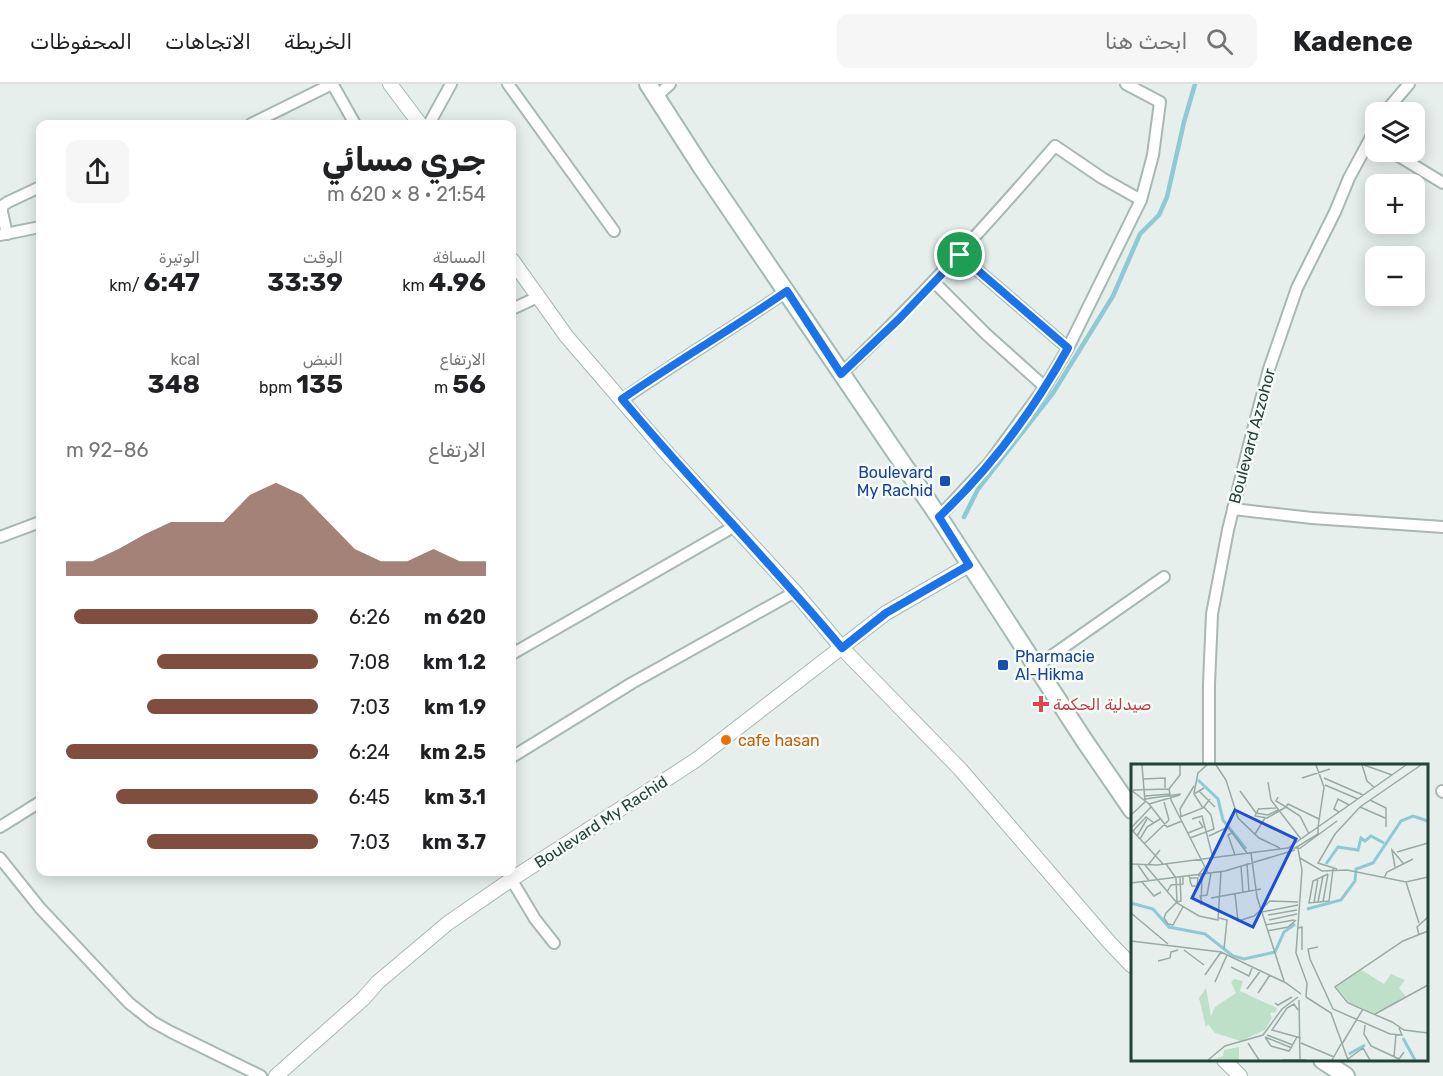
<!DOCTYPE html>
<html lang="ar">
<head>
<meta charset="utf-8">
<style>
  :root { --surface:#fff; --page:#f6f6f6; --text:#202124; --muted:#757577; --line:#e0e0e0; --accent:#7f4e3f }
  body { margin:0; font-family:Rubik,"Noto Naskh Arabic",sans-serif; background:var(--page); color:var(--text); direction:rtl; height:100vh; display:flex; flex-direction:column; font-size:22px; white-space:nowrap }
  * { box-sizing:border-box; margin:0 }
  p { font-size:20px; color:var(--muted) }
  .icon { flex:none; width:33px; height:33px; fill:none; stroke:currentColor; stroke-width:2; stroke-linecap:round; stroke-linejoin:round }
  .map { position:relative; flex:1; overflow:hidden; direction:ltr }
  .drawer { position:absolute; left:36px; top:36px; width:480px; height:756px; display:flex; flex-direction:column; background:var(--surface); border-radius:12px; box-shadow:0 3px 15px #0003; direction:rtl }
  .drawer>* { flex:none }
  .fabs { position:absolute; left:1365px; top:18px; display:grid; gap:12px }
  .fabs a { display:grid; place-items:center; width:60px; height:60px; border-radius:12px; background:var(--surface); box-shadow:0 3px 15px #0003; font-size:30px }
  .pin { position:absolute; display:grid; place-items:center; width:51px; height:51px; color:#fff; margin:-26px; border:3px solid #fff; border-radius:50%; box-shadow:0 2px 6px #0007 }
  .round { display:grid; place-items:center; flex:none; width:63px; height:63px; border-radius:12px; background:var(--page) }
  .head { display:flex; align-items:center; justify-content:space-between; height:102px; padding:0 30px }
  h1 { font-size:33px; font-weight:700; line-height:45px }
  .stats { display:grid; grid-template-columns:repeat(3,1fr); gap:9px; height:102px; padding:6px 30px }
  .stats div { display:grid; align-content:center }
  .stats b { font-size:26px; font-weight:700 }
  .stats small { font-size:16px; font-weight:400 }
  .stats p { font-size:16px }
  .chart { height:168px; padding:12px 30px }
  .chart p { display:flex; justify-content:space-between }
  .chart svg { width:100%; height:108px; margin-top:6px; fill:var(--accent); opacity:.7 }
  ul { padding:0 30px; list-style:none; font-size:20px }
  li { display:grid; grid-template-columns:96px 72px 1fr; align-items:center; height:45px }
  li i { height:15px; border-radius:8px; background:var(--accent) }
  header { display:flex; align-items:center; gap:36px; box-sizing:border-box; height:84px; padding:0 30px; background:var(--surface); border-bottom:2px solid var(--line) }
  header strong { font-size:28px }
  nav { display:flex; gap:33px; margin-inline-start:auto; font-size:21px }
  .search { width:420px; height:54px; background:var(--page); display:flex; align-items:center; gap:15px; box-sizing:border-box; padding:0 21px; border-radius:12px; color:var(--muted); font-size:22px }
  .map>svg:first-child { display:block }
  .lines { fill:none; stroke-linecap:round; stroke-linejoin:round }
  .stream { stroke:#8ec9d4; stroke-width:4.5 }
  .minor-casing { stroke:#a8b8b2; stroke-width:14 }
  .tertiary-casing { stroke:#a8b8b2; stroke-width:16 }
  .secondary-casing { stroke:#a4bbb3; stroke-width:20 }
  .minor { stroke:#fff; stroke-width:10 }
  .tertiary { stroke:#fff; stroke-width:14 }
  .secondary { stroke:#fff; stroke-width:16 }
  .route-casing { stroke:#fff; stroke-width:12 }
  .route { stroke:#1a73e8; stroke-width:8 }
  .transit-dot { fill:#1a4fb4; stroke:#f7fbf9; stroke-width:2 }
  .health-dot { fill:#e0444e; stroke:#f7fbf9; stroke-width:2 }
  .food-dot { fill:#e8710a; stroke:#f7fbf9; stroke-width:2 }
  .labels { text-anchor:middle; dominant-baseline:central; stroke-width:5; stroke-linejoin:round; paint-order:stroke }
  .street-label { font-size:16px; fill:#24423a; stroke:#f7fbf9 }
  .transit-label { font-size:16px; fill:#164399; stroke:#f7fbf9; text-anchor:end }
  .health-label { font-size:16px; fill:#be3a42; stroke:#f7fbf9; text-anchor:start }
  .food-label { font-size:16px; fill:#c56008; stroke:#f7fbf9; text-anchor:start }
  .inset-river { fill:none; stroke:#8ec9d4; stroke-width:3 }
  .inset-road { fill:none; stroke:#98aaa4; stroke-width:1.5 }
  .view { fill:#1d4ed8; fill-opacity:0.15; stroke:#1d4ed8; stroke-width:3 }
  .inset-edge { fill:none; stroke:#24423a; stroke-width:3 }
</style>
</head>
<body>
<header>
<strong>Kadence</strong>
<div class="search"><svg class="icon" aria-label="search" viewBox="0 0 24 24"><circle cx="10" cy="10" r="6"/><path d="M15 15l6 6"/></svg>ابحث هنا</div>
<nav><a>الخريطة</a><a>الاتجاهات</a><a>المحفوظات</a></nav>
</header>
<div class="map">
<svg width="1443" height="992" viewBox="0 0 1443 992">
  <rect width="100%" height="100%" fill="#e6efeb"/>
  <g class="lines">
    <path class="stream" d="M964,433L978,405L1053,309L1113,212L1140,150L1159,131L1167,113L1184,38L1195,0"/>
    <defs>
      <g id="minor">
        <path d="M508,0L614,147"/>
        <path d="M333,1L355,40"/>
        <path d="M657,12L670,0"/>
        <path d="M1385,28L1409,0"/>
        <path d="M251,40L332,0"/>
        <path d="M429,40L451,0"/>
        <path d="M1392,68L1443,99"/>
        <path d="M7,150L2,128V122L8,118L40,103"/>
        <path d="M0,151L40,143"/>
        <path d="M960,171L1068,264"/>
        <path d="M934,198L986,250L1045,303"/>
        <path d="M512,225L538,213"/>
        <path d="M841,290C917,218 987,141 1055,62L1102,94L1141,116"/>
        <path d="M623,315C676,278 733,244 787,207"/>
        <path d="M1233,425L1312,434L1443,443"/>
        <path d="M939,433L990,378L1045,303L1068,264L1141,116L1153,71L1160,18L1126,0"/>
        <path d="M0,453L40,438"/>
        <path d="M512,570L735,442"/>
        <path d="M1037,582L1164,493"/>
        <path d="M512,673L632,599L795,508"/>
        <path d="M1209,682V600L1212,530L1228,446L1248,365L1269,285L1297,204L1335,128L1349,94L1376,44"/>
        <path d="M1442,707L1443,708"/>
        <path d="M0,743L40,718"/>
        <path d="M0,774L40,824L129,919L153,938L171,948L261,992"/>
        <path d="M507,788L535,835L554,859"/>
      </g>
      <g id="tertiary">
        <path d="M390,0L420,40"/>
        <path d="M512,176L567,253L667,369L795,508L842,564L960,685L1109,858L1132,882"/>
        <path d="M1224,976L1240,992"/>
        <path d="M276,992L363,915L378,898L448,839L512,795L696,676L886,529L969,481"/>
      </g>
      <g id="secondary">
        <path d="M648,0L702,84L939,433L1084,656L1132,726"/>
        <path d="M1322,976L1346,992"/>
      </g>
    </defs>
    <use href="#minor" class="minor-casing"/>
    <use href="#tertiary" class="tertiary-casing"/>
    <use href="#secondary" class="secondary-casing"/>
    <use href="#minor" class="minor"/>
    <use href="#tertiary" class="tertiary"/>
    <use href="#secondary" class="secondary"/>
  </g>
  <g class="lines">
    <defs>
      <path id="route" d="M960,171L1068,264C1034,325 990,385 939,433L969,481L886,529L842,564C771,479 693,400 622,315C676,278 733,244 787,207L841,290L899,235Z"/>
    </defs>
    <use href="#route" class="route-casing"/>
    <use href="#route" class="route"/>
  </g>
  <g class="transit-dot">
    <rect x="939" y="391" width="12" height="12" rx="3"/>
    <rect x="997" y="575" width="12" height="12" rx="3"/>
  </g>
  <path class="health-dot" d="M1038 611h6v6h6v6h-6v6h-6v-6h-6v-6h6z"/>
  <circle class="food-dot" cx="726" cy="656" r="6"/>
  <g class="labels">
    <g class="street-label">
      <text transform="translate(1252 352) rotate(-75)">Boulevard Azzohor</text>
      <text transform="translate(601 738) rotate(-33)">Boulevard My Rachid</text>
    </g>
    <g class="transit-label">
      <text x="933" y="388">Boulevard<tspan x="933" dy="18">My Rachid</tspan></text>
      <text x="1015" y="572" text-anchor="start">Pharmacie<tspan x="1015" dy="18">Al-Hikma</tspan></text>
    </g>
    <g class="health-label">
      <text x="1053" y="620">صيدلية الحكمة</text>
    </g>
    <g class="food-label">
      <text x="738" y="656">cafe hasan</text>
    </g>
  </g>
  <g transform="translate(1131 680)">
    <rect width="297" height="297" fill="#e6efeb"/>
    <path d="M230,206L253,220L260,210L274,216L268,224L275,233L243,249L219,239L205,223ZM103,215L112,217L109,227L146,244L145,248L139,249L141,254L134,266L110,277L84,269L77,260L75,263L68,234L75,224L80,252L84,243L105,229L100,218ZM108,283V296H82L92,292L93,286Z" fill="#bfe0c8"/>
    <path class="inset-river" d="M67,16L87,35L92,56L115,85M195,100L207,83L227,86L230,74L234,77L240,72L253,79M0,139L22,145L38,163L74,170L102,192L113,195L144,188L153,168L164,160M176,145L210,136L224,117L225,105L242,99L270,57L282,52L297,57M272,274L284,296M218,290L234,281"/>
    <path class="inset-road" d="M11,1L14,38M49,1V11L38,25L40,36L77,109M85,1L95,16L107,54L128,74L149,84M185,1L193,23L187,63M231,1L236,17L243,23M233,1L261,11M171,14L199,5M193,14L232,31M12,15L34,14V24M137,18L140,36L170,75M194,21L227,35M0,26L18,40L36,63L51,57M2,26L38,25M68,27L84,43M109,27L125,49L137,51L147,46M63,29L67,9L76,1M14,32L39,30M147,33L145,37L155,43L157,40L188,55M14,35L50,30M239,36L255,44V63M33,38L38,56M18,40L49,31M229,43L254,54M72,44L63,30L73,24M128,44L124,52L136,54L155,43L169,52L178,70M127,45L145,44M208,48L203,45L207,35L218,41M0,51L14,38M50,52L49,45L63,22M49,53L72,44L79,35M61,55L71,52L82,94M0,64L20,43M0,65L32,100M2,67L15,53L23,59M102,68L97,71L104,91M57,69L72,63L68,57M124,70L134,54M6,72L16,55M78,72L97,63L116,89M59,74L83,65L80,51L73,43M9,75L16,63L29,55M13,80L38,56M168,84H164L187,70V63M167,85L171,106L165,189L176,219L175,233M168,85L206,57M266,88L297,79M120,89L126,133L153,217M169,94L191,107L216,106L275,118L297,113M0,100L26,101L157,84L275,1M35,100L45,114L46,139M116,100L118,127M7,101L18,117M14,101L46,139L68,152L87,156L90,107M17,101L29,86M110,102L112,129M264,103L261,86L272,99M206,105L187,99L204,70L229,43L290,1M197,110L182,117L178,139L198,137L202,105M58,112L59,115V117L61,122H66L67,114H59M253,114L256,108L282,95M11,118L23,132L30,128M275,118L288,159M0,119L94,107L164,86M36,128L40,121L52,120V113M104,130L107,157L123,152L139,137L167,138M80,134L130,125M46,138L50,137L49,113M71,138L69,132L76,131L80,109M187,138L192,112M192,138L197,110M45,139L35,149L33,154L37,160L42,161L52,143M183,139L187,114M70,141L71,113L67,111L73,104M131,148L167,141M0,149L37,180M137,151L166,146M88,154L96,156L93,185M138,156L166,150M134,161L163,156M167,164L171,163V186M136,167L157,163L165,156M297,167L272,177L204,223L217,239L261,258L273,266L297,269M288,171L286,163L297,153M0,177L90,188L155,219L170,230M187,183L177,185L179,195L202,245L259,270L271,271L268,264M53,186L73,201M27,197L39,194L40,188L47,186M100,203L118,212L121,204M74,211L90,188M84,218L96,191M116,225L130,206M127,229L139,211M175,233L200,249L217,296M168,236L169,296M144,239L147,241L161,233M167,246L163,240L156,244L141,266L170,274M244,250L297,221M234,261L233,270L240,282L268,295L273,288M136,271L162,281M134,273L140,282L158,287L166,273M134,273L161,284M117,279L128,296M170,279L203,293M211,280L232,245M263,293L265,270M217,295L232,284L239,296M77,296L94,282L132,271L151,245L167,233M151,296H175M201,296L210,280"/>
    <path class="view" d="M104,46L165,75L122,163L61,134Z"/>
    <rect width="297" height="297" class="inset-edge"/>
  </g>
</svg>
<div class="fabs">
<a><svg class="icon" aria-label="layers" viewBox="0 0 24 24"><path d="M12 4l9 5-9 5-9-5zM3 14l9 5 9-5"/></svg></a>
<a>+</a>
<a>−</a>
</div>
<div class="pin" style="left:960px;top:171px;background:#1e9e55"><svg class="icon" aria-label="arrive" viewBox="0 0 24 24"><path d="M6 21V4h12l-3 4 3 4H6"/></svg></div>
<section class="drawer">
<div class="head"><div><h1>جري مسائي</h1><p>21:54 · 8 × 620 m</p></div><a class="round"><svg class="icon" aria-label="share" viewBox="0 0 24 24"><path d="M12 15V3M7 8l5-5 5 5M5 13v7h14v-7"/></svg></a></div>
<div class="stats">
<div><p>المسافة</p><b>4.96<small> km</small></b></div>
<div><p>الوقت</p><b>33:39</b></div>
<div><p>الوتيرة</p><b>6:47<small> /km</small></b></div>
</div>
<div class="stats">
<div><p>الارتفاع</p><b>56<small> m</small></b></div>
<div><p>النبض</p><b>135<small> bpm</small></b></div>
<div><p>kcal</p><b>348</b></div>
</div>
<div class="chart"><p><span>الارتفاع</span>86–92 m</p>
<svg viewBox="0 0 160 44" preserveAspectRatio="none"><path d="M0 44V38L10 38L20 33L30 27L40 22L50 22L60 22L70 11L80 6L90 11L100 22L110 33L120 38L130 38L140 33L150 38L160 38V44z"/></svg>
</div>
<ul>
<li><b>620 m</b>6:26<i style="width:97%"></i></li>
<li><b>1.2 km</b>7:08<i style="width:64%"></i></li>
<li><b>1.9 km</b>7:03<i style="width:68%"></i></li>
<li><b>2.5 km</b>6:24<i style="width:100%"></i></li>
<li><b>3.1 km</b>6:45<i style="width:80%"></i></li>
<li><b>3.7 km</b>7:03<i style="width:68%"></i></li>
</ul>
</section>
</div>
</body>
</html>
